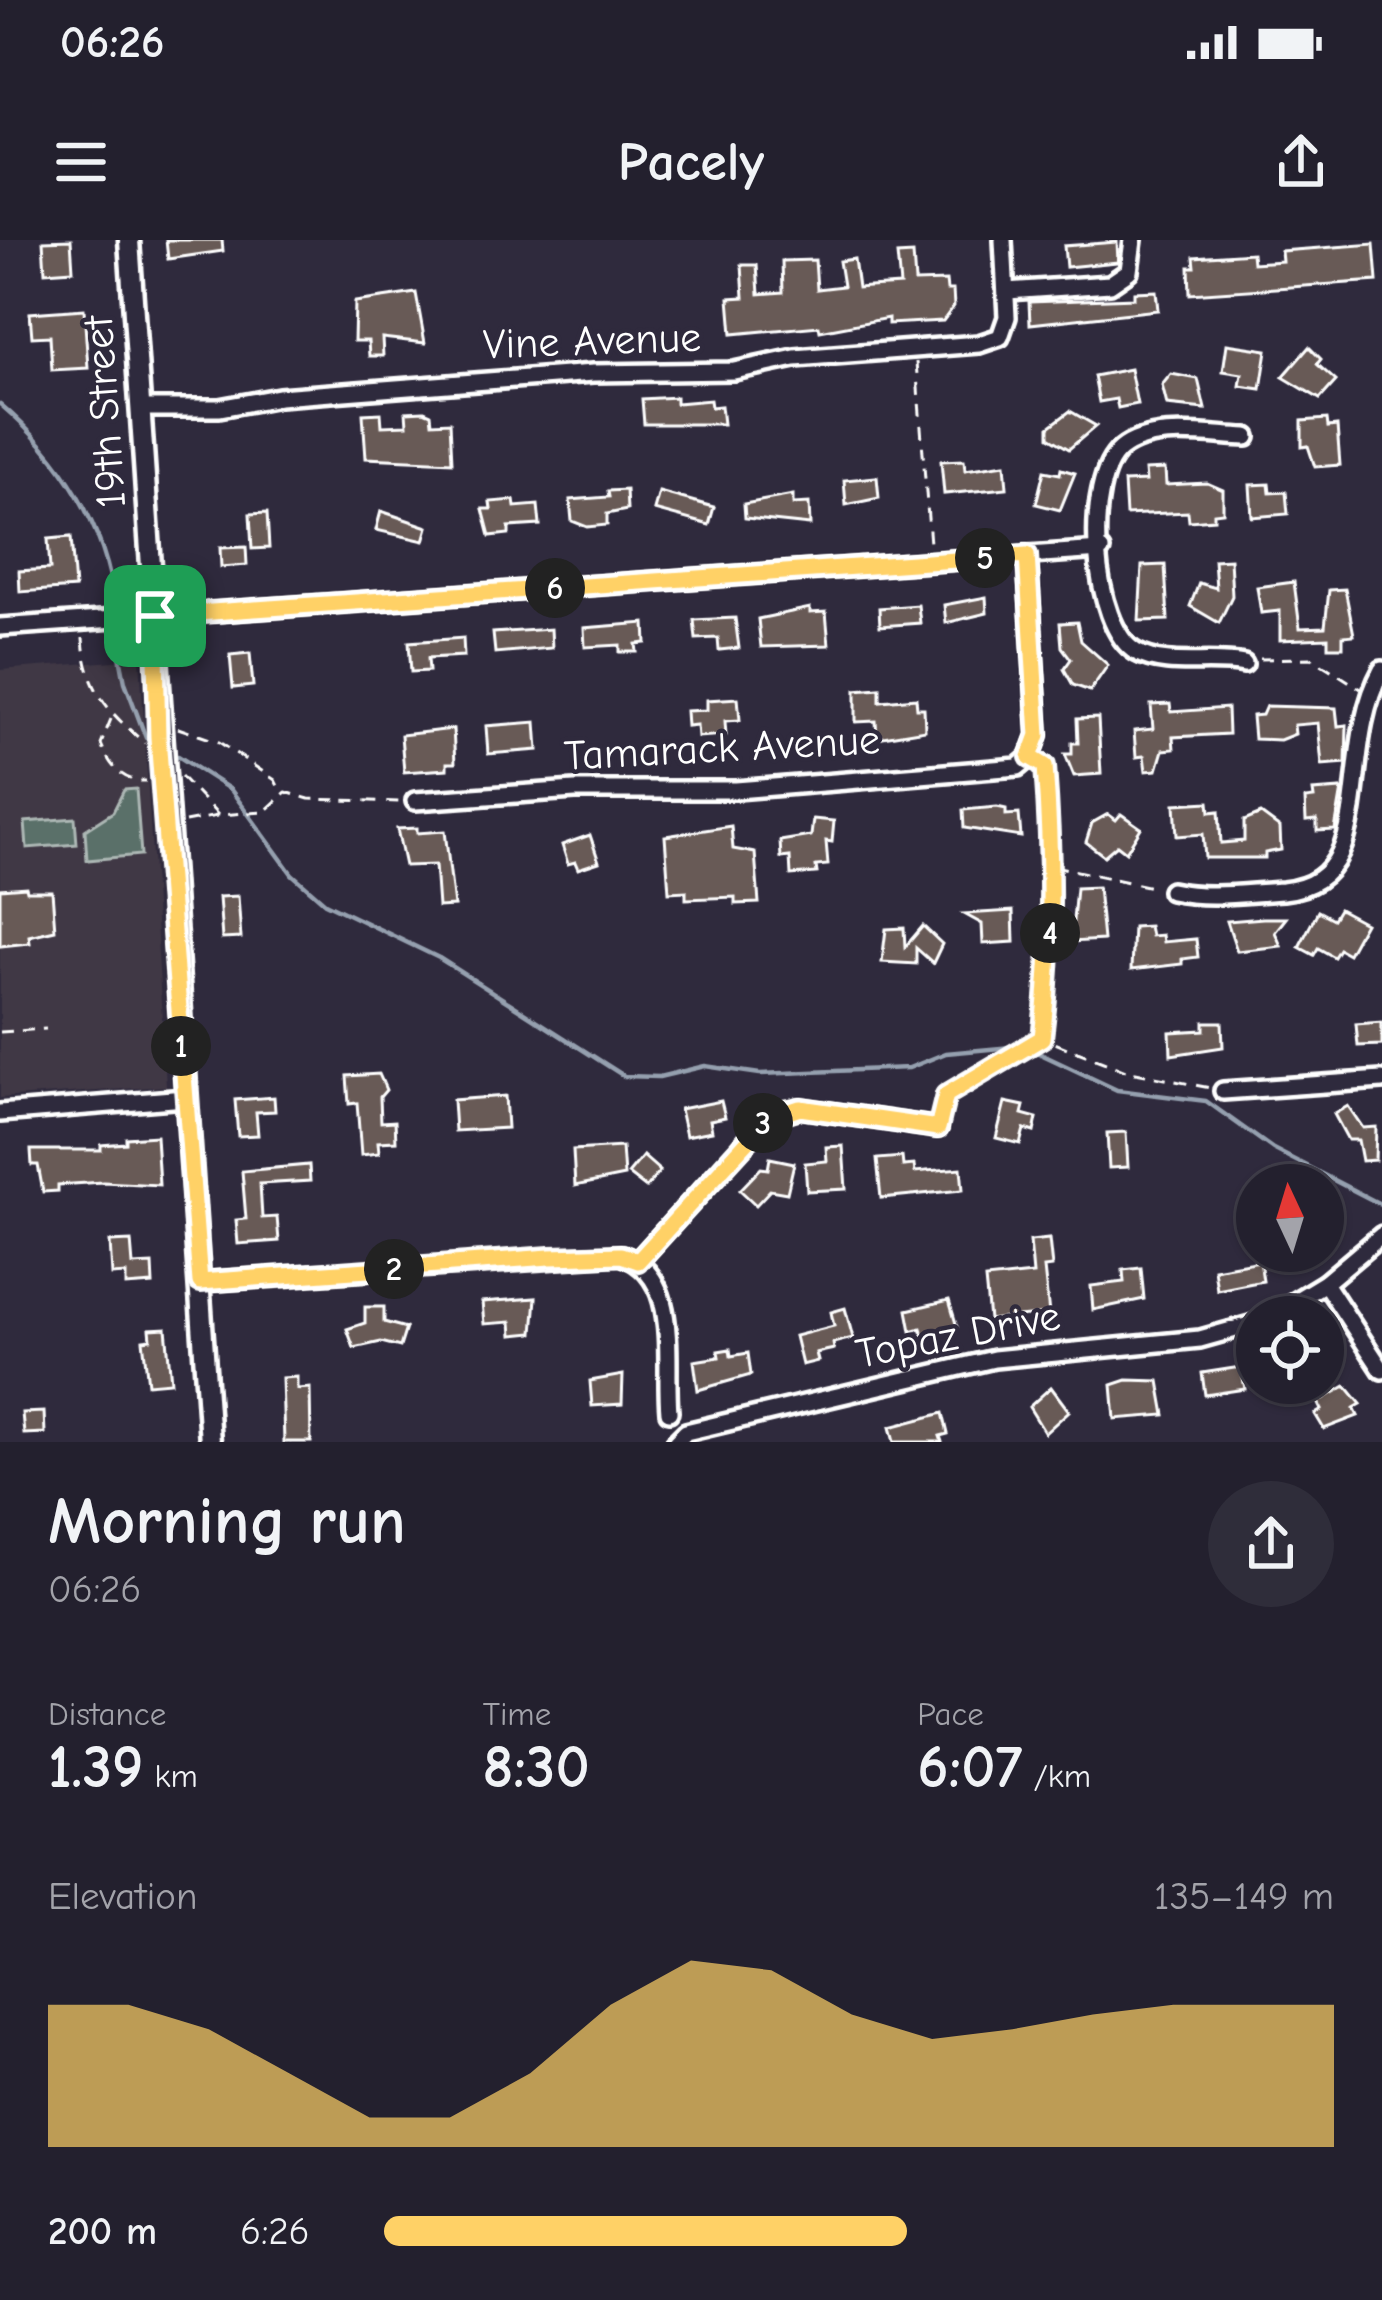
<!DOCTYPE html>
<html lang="en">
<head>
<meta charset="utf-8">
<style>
  :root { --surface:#23202e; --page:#2f2d3a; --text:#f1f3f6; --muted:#a3a3aa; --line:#403e4a; --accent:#ffd166 }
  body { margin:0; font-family:"Comic Neue",sans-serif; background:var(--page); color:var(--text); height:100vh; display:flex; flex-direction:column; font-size:45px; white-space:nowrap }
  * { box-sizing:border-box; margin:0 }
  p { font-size:39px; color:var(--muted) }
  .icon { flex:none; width:66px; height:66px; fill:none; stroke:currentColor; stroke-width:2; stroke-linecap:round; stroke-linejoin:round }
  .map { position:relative; height:1202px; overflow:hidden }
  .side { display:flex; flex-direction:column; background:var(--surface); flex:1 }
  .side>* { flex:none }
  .needle { width:78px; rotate:356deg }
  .tools { position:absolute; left:1236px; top:924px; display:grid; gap:24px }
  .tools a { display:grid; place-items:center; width:108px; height:108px; border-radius:50%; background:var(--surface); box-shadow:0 3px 9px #0004,0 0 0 3px var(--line); font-size:60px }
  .pin { position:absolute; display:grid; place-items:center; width:102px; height:102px; color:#fff; margin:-51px; border-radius:24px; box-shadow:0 6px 18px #0006 }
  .km { position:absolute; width:60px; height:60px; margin:-30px; border-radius:50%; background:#222; color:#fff; font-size:33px; line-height:60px; text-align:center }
  .round { display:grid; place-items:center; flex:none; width:126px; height:126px; border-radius:63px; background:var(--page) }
  .summary { display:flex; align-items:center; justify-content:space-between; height:204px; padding:0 48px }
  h1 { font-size:66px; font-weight:700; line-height:90px }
  .metrics { display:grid; grid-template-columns:repeat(3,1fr); gap:18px; height:204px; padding:12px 48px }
  .metrics div { display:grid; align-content:center }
  .metrics b { font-size:60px; font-weight:700 }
  .metrics small { font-size:33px; font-weight:400 }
  .metrics p { font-size:33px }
  .chart { height:336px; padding:24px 48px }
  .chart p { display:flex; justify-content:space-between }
  .chart svg { width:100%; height:216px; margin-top:12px; fill:var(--accent); opacity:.7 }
  ul { padding:0 48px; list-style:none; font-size:39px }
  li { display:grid; grid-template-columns:192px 144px 1fr; align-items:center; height:90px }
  li i { height:30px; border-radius:15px; background:var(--accent) }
  .status { display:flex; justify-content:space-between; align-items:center; height:84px; padding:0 60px; background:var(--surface); direction:ltr }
  .status svg { height:33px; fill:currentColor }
  header { display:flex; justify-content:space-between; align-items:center; height:156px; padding:0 48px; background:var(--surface); font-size:54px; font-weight:700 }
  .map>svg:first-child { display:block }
  .built { fill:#403845 }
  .green { fill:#5a6f69; stroke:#acb7b4; stroke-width:3 }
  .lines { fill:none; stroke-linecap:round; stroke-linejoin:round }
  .stream { stroke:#95a0af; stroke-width:4.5 }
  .building { fill:#685a57; stroke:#fff; stroke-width:3 }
  .minor-casing { stroke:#fff; stroke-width:24 }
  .tertiary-casing { stroke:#fff; stroke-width:27 }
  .path { stroke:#fff; stroke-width:3; stroke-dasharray:12 9; stroke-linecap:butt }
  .minor { stroke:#2f2a3d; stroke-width:15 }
  .tertiary { stroke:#2f2a3d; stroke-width:18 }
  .route-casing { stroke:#fff; stroke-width:24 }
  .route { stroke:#ffd166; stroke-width:15 }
  .labels { text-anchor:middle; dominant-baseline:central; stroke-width:9; stroke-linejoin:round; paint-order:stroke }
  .street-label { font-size:42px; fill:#fff; stroke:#2f2a3d }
</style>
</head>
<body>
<div class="status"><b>06:26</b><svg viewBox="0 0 49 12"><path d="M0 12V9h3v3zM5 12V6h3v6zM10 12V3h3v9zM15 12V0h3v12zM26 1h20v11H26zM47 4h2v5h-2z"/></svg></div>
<header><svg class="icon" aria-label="menu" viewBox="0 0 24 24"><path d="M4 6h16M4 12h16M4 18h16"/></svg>Pacely<svg class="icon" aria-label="share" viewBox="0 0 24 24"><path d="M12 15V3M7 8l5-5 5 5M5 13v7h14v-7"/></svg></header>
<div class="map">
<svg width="1382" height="1202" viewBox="0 0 1382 1202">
  <rect width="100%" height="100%" fill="#2f2a3d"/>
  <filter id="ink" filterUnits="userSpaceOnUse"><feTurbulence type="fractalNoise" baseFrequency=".00833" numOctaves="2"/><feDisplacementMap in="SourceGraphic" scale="24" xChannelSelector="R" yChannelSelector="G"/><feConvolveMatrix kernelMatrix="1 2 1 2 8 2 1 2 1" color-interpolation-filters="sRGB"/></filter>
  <g filter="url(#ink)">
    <path class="built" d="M140,419L166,846L0,858V430Z"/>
    <g class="green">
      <path d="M136,549L141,615L87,620L85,590L113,572L124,550Z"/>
      <path d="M75,578L77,604L27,608L25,582Z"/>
    </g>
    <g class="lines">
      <g class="stream">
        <path d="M0,164C61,216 106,285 115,367"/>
        <path d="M115,390L125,442L146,498"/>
        <path d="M178,516L231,550L292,634L325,663L439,718L624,836L659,837L705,826L760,834L909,828L946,813L1023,806"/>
        <path d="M1028,808L1117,850L1206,861L1273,909L1382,965"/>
      </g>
    </g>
    <g class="building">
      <path d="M71,0L73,30L45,32L43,1Z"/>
      <path d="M166,0H222L223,11L168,19Z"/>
      <path d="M1117,2L1118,22L1066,27L1064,6Z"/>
      <path d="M1374,4L1377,41L1190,54L1189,27H1195L1194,17L1252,13L1253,23L1282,21L1281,11Z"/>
      <path d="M913,14L915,42L946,41L947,50H953L954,66L943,81L888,84V78L820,91L819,86L732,94L729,58L744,57L742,25H757L759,54L783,52L782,21L815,20L817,49L843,46L839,21L854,19L858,48L869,47L900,45L897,15Z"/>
      <path d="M1156,51L1158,70L1030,84L1029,62L1134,58V52Z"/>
      <path d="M416,53L425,103L382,98L383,116H369L368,101H354L355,62Z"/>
      <path d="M84,69L88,128L52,130L50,96L32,97L30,73Z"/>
      <path d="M1227,104L1267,110L1261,149L1240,146L1242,134L1223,131Z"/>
      <path d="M1309,107L1321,119L1317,124L1336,141L1320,159L1283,137Z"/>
      <path d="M1130,129L1137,164L1118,168L1116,159L1099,162L1094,136Z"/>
      <path d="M1171,134L1198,139L1205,169L1167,165L1162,145Z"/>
      <path d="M676,157V163L710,160L711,167L721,166L723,184H644L642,159Z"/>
      <path d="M424,171L431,174L432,183L450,182L452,222L366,218L363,174L381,173L382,186L407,185L406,172Z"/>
      <path d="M1070,171L1096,186L1069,209L1049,197V187Z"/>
      <path d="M1327,179L1328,187L1337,186L1340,225L1315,227L1308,206L1302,207V181Z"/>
      <path d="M964,220L965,230L1005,224L1007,248L944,254L941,221Z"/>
      <path d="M1061,229L1075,233L1060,270L1036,264L1044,231L1060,234Z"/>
      <path d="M1165,229L1166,245L1207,243L1223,250V272L1214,273V279L1189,281L1188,272L1126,275L1124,242L1146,241L1145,230Z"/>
      <path d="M877,237L879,258L846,265L844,240Z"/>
      <path d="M1269,244L1270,253L1286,252L1288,274L1252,277L1250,245Z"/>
      <path d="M626,250L627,270L607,274V285L587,287L572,281L570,260L609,257L608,251Z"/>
      <path d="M659,252L714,267L709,285L654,270Z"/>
      <path d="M793,255V264L809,263L810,285L745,278L744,264Z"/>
      <path d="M514,260L515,267L538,265L540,285L509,287V294L490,296L483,269H491L490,262Z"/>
      <path d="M381,271L428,287L424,301L376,290Z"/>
      <path d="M267,273L269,308L252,309L250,274Z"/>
      <path d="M71,297L75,348L20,352L19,331L50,329L48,299Z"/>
      <path d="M246,307L247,325L221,327L220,308Z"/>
      <path d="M1230,319L1232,356L1219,383L1190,366L1199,343L1216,348L1214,320Z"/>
      <path d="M1165,325L1168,380L1139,381L1142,326Z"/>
      <path d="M1294,342L1300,388L1325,387L1329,350L1345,349L1354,395L1343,396V407H1328V398L1280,400V371L1261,373L1257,347Z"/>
      <path d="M986,357L987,373L946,383L944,365Z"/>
      <path d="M918,365L920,383L880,386L879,368Z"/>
      <path d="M810,368V373L826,372L829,405L761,407L758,379Z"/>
      <path d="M735,378L739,408L719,410L718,398L696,399L694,380Z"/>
      <path d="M1077,382L1081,401L1108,425L1090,451L1073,445L1064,429L1071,419L1062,407L1060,383Z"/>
      <path d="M645,383L646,403L636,404L637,412H620V405L585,407L584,388Z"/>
      <path d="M551,389L552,408L495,413L493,393Z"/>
      <path d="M463,398L464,416L428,418L429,431L411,432L409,402Z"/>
      <path d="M250,413L253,446L233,448L230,415Z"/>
      <path d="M880,448V461L916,458L917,468H924L925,490L877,498L876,481L856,482V450Z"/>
      <path d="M738,458L740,480L725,481L726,495L698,497L697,485L687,486L686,471L707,470V460Z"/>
      <path d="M1170,464L1171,472L1227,468L1228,494L1173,497L1174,509L1163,510L1157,530L1146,531L1144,516L1136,517L1134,491L1153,489L1151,465Z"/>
      <path d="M1266,466L1336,468L1338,486L1347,485L1346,523L1322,525L1318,483L1294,485L1295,494L1280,500L1254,499L1252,476L1262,475Z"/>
      <path d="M1098,478L1101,534L1074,536L1065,514H1072V503H1078L1077,479Z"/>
      <path d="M536,482L538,510L488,514L486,486Z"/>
      <path d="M453,489L455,523H447V529L404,532L401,495Z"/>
      <path d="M1342,549L1335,590L1317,591V580L1306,581L1305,559L1314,558L1313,551Z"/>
      <path d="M1209,562L1210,572L1219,571L1221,603L1244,601V581L1261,574L1280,588L1281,610L1265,613V618H1205L1203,594L1177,596L1175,564Z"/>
      <path d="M997,567L1006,569V575L1019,574L1021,597L964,588L963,570Z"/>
      <path d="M1108,574L1116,580L1121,574L1141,588L1126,612L1117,605L1104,616L1086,602L1092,583Z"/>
      <path d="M813,579L834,581L832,602L826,601L828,625L816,626L817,633L791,635L790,617L781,618L780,601L811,596Z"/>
      <path d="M731,586L733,609L755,613L759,663L735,664V657L686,659V651L669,652L665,596Z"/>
      <path d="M417,588V593L445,591L454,666L438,667L435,625L405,626L397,589Z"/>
      <path d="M590,595L599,622L578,629L575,622L568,624L562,605Z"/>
      <path d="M26,647L27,651H52L55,690L29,696L30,703L0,706V649Z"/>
      <path d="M1098,647L1103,700L1071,702L1076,648Z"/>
      <path d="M238,656L241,698L222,699L219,657Z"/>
      <path d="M1339,669L1365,683L1348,714L1339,709L1334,717L1318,708L1314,715L1299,707L1318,671L1333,679Z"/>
      <path d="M1013,671L1014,702L983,704L982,684L964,674Z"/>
      <path d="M1263,678H1286L1275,692L1281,706L1237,711L1227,681Z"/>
      <path d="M923,686L942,704L933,723L916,708V724L882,722L886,689L904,688L905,707Z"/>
      <path d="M1149,686L1151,696L1162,695L1163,702L1196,699L1198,717L1182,719V724L1131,730L1133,687Z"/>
      <path d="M1204,782H1222L1223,807L1171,815L1170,792L1204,790Z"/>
      <path d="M1382,782V805L1358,806L1356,784Z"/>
      <path d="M379,834L386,850L380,857L381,882L395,881L396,901L378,902L379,913L361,915L357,863L349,864L347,836Z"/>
      <path d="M505,856L507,888L455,891L453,860Z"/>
      <path d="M274,857L275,871L256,872L258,895L238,896L235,860Z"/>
      <path d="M721,861L725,877L710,880L712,891L686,896L680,869Z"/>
      <path d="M1005,862L1024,866L1022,874L1037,878L1034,892L1024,889L1020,904L996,898Z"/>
      <path d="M1348,866L1363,888L1376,887L1375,920L1362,921L1358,900H1348L1334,874Z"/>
      <path d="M1126,892L1128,927L1109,928L1107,893Z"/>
      <path d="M156,896L159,945L103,942L58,945V951L43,952L38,925H32L31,910H101V905L126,903V898Z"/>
      <path d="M843,906L846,949L807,951L805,923L827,921L826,907Z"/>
      <path d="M622,907L624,936L575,946L573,910Z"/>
      <path d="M643,916L660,931L646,948L628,934Z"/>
      <path d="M902,917L903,926L914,925L915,932L961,928L963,950L881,958L877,919Z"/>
      <path d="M770,918L794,923L787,953L770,950L756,965L740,950L761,928L768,929Z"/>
      <path d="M309,925L310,941L260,944L262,978L277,977L279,1001L238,1004L236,980L246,979L242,931Z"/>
      <path d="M1049,999L1052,1027L1044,1028L1049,1074L989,1080L985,1039L1033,1034L1030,1001Z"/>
      <path d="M131,1001L133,1025L152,1024L153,1044L126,1046V1034L112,1035L110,1002Z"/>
      <path d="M1260,1021L1263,1041L1217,1050L1214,1029Z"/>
      <path d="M1141,1028L1144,1059L1093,1070L1091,1046L1124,1042L1123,1030Z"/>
      <path d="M536,1058L533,1093L512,1095L511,1082L484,1084L482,1062Z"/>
      <path d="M949,1060L957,1087L923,1095L921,1088L911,1091L907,1070Z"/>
      <path d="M365,1067H384V1082L406,1088L400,1107L381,1102L354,1108L347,1089L365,1083Z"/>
      <path d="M845,1068L853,1098L833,1103L834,1109L816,1113L818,1121L802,1125L795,1096L834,1086L831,1072Z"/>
      <path d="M166,1088L171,1142L148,1144L143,1100L151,1099L150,1089Z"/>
      <path d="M730,1109L731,1116L748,1113L751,1135L698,1150L694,1121L719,1117L718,1111Z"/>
      <path d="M1241,1127L1245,1149L1205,1155L1202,1133Z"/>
      <path d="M623,1135L622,1164L592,1166L590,1141Z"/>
      <path d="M297,1137V1149L310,1148L311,1202H284L282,1138Z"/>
      <path d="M1127,1140L1159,1141L1165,1175L1115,1179L1112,1145Z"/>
      <path d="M1346,1146L1361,1164L1354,1168L1358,1176L1324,1189L1315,1174L1322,1170L1318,1162Z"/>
      <path d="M1051,1147L1069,1171L1045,1193L1029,1167Z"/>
      <path d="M44,1172L45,1193L24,1194L22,1173Z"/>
      <path d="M943,1173L948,1194L940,1196L942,1202H894L890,1187Z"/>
    </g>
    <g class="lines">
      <defs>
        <g id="minor">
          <path d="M1007,51L1110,44L1129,31L1133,0"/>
          <path d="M140,168H219L279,157L593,133L734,131L795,118L979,104L1000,97L1007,77L1003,0"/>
          <path d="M0,387L1101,310"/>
          <path d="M1244,424C1210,417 1166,429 1136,412C1092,386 1082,241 1121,209C1152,184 1210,196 1247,197"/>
          <path d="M415,561L575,550H736L1018,527L1030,517L1038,495L1027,315"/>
          <path d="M1171,651C1208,659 1245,653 1283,651C1382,641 1335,515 1382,430"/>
          <path d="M1223,851L1382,840"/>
          <path d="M0,873L185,858"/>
          <path d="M638,1021L759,887L784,871L800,868L938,888"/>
          <path d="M199,1042L621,1015C682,1035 664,1119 669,1172"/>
          <path d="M1325,1043L1382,1130"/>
          <path d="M1269,1077L1325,1043L1382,995"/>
          <path d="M676,1202L686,1192L994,1119L1200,1099L1257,1083"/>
        </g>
        <path id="tertiary" d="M129,0L210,1202"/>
      </defs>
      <use href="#minor" class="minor-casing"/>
      <use href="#tertiary" class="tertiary-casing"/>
      <g class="path">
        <path d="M916,122L930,304"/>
        <path d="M83,398C86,449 108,472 145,503"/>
        <path d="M1260,419L1312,418L1361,449"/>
        <path d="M111,479L101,504C109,525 122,542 146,541"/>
        <path d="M178,488L219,502L275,540L280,550"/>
        <path d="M181,536L218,575L264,572L286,552L309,559L402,562"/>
        <path d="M185,582L217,576"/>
        <path d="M1054,626L1156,648"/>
        <path d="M0,792L46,789"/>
        <path d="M1042,798C1048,744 1063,566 1042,524"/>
        <path d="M941,875L946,855L1042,798L1126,831L1210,848"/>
      </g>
      <use href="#minor" class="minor"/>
      <use href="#tertiary" class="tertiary"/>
    </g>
  </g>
  <g class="lines" filter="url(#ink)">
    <defs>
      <path id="route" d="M1027,315L1038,495L1030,517L1045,526C1052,618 1053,707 1042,798L946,855L938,888L800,868L769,878L638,1021L621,1015L550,1017L200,1042L158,497L155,376Z"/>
    </defs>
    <use href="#route" class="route-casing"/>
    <use href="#route" class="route"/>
  </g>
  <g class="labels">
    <g class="street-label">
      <text transform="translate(592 101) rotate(-2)">Vine Avenue</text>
      <text transform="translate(105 172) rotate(-94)">19th Street</text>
      <text transform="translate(722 508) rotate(-3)">Tamarack Avenue</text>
      <text transform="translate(958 1095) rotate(-11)">Topaz Drive</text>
    </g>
  </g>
</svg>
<div class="tools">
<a><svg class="needle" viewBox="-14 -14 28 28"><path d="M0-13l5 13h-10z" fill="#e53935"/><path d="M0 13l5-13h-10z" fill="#a3a3aa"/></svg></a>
<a><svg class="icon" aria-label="locate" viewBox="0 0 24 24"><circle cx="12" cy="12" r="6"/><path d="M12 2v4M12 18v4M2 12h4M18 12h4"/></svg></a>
</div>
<div class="pin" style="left:155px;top:376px;background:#1e9e55"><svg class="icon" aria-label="arrive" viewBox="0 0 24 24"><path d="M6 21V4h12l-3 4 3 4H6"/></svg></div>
<b class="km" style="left:181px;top:806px">1</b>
<b class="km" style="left:394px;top:1029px">2</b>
<b class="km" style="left:763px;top:883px">3</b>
<b class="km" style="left:1050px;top:693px">4</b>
<b class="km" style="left:985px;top:318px">5</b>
<b class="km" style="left:555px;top:348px">6</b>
</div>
<section class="side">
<div class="summary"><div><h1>Morning run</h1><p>06:26</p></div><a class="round"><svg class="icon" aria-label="share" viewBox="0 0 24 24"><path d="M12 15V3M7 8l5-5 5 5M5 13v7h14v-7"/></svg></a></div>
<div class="metrics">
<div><p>Distance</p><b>1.39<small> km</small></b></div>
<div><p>Time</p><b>8:30</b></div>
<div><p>Pace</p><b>6:07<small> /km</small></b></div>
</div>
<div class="chart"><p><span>Elevation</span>135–149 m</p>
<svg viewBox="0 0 160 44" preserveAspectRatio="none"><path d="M0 44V15L10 15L20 20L30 29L40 38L50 38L60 29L70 15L80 6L90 8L100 17L110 22L120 20L130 17L140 15L150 15L160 15V44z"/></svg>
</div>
<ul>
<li><b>200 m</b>6:26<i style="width:55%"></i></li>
</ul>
</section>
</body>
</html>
